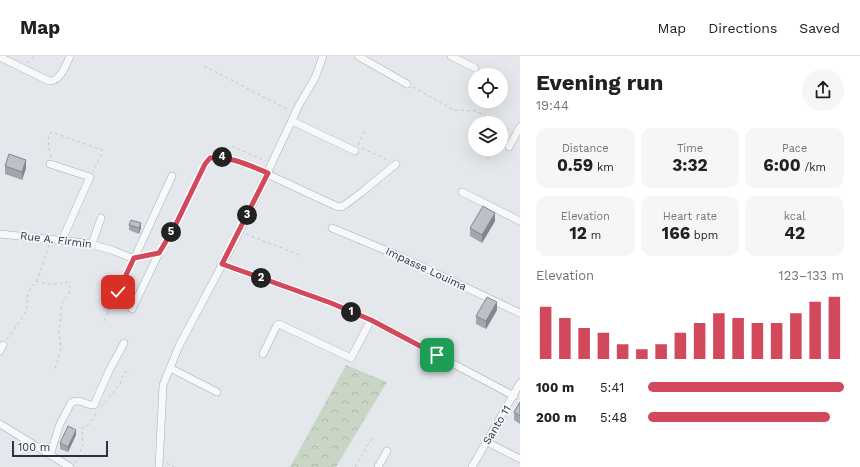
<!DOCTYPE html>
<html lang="en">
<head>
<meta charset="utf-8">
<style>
  :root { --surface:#fff; --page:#f6f6f6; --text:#202124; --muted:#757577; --line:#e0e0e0; --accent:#d1495b }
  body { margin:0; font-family:"Work Sans",sans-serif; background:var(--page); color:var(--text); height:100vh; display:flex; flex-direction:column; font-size:15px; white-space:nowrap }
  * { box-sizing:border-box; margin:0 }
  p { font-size:13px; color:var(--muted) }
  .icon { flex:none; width:22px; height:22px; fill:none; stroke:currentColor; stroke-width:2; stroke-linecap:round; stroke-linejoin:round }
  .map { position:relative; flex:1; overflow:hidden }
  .sheet { display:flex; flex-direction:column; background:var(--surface); width:340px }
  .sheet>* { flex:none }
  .buttons { position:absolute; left:468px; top:12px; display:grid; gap:8px }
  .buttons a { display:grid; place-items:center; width:40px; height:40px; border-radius:50%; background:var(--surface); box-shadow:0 4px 16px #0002; font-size:20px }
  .scale { position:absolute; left:12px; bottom:10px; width:96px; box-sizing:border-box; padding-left:4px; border:2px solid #2b3445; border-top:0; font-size:11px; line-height:14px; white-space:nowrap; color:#2b3445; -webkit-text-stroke:3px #f4f6f9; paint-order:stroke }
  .pin { position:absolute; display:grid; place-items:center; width:34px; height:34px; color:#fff; margin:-17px; border-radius:8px; box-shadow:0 2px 6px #0006 }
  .km { position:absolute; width:20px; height:20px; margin:-10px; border-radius:50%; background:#222; color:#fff; font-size:11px; line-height:20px; text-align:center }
  .round { display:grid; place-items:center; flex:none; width:42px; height:42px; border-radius:21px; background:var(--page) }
  .overview { display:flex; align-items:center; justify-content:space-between; height:68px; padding:0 16px }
  h1 { font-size:22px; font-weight:700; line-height:30px }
  .metrics { display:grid; grid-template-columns:repeat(3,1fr); gap:6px; height:68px; padding:4px 16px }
  .metrics div { display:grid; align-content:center; border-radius:10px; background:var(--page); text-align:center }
  .metrics b { font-size:17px; font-weight:700 }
  .metrics small { font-size:11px; font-weight:400 }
  .metrics p { font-size:11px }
  .chart { height:112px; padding:8px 16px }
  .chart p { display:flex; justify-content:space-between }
  .chart svg { width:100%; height:72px; margin-top:4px; stroke:var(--accent); stroke-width:6 }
  ul { padding:0 16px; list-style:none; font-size:13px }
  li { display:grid; grid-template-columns:64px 48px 1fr; align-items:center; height:30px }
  li i { height:10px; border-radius:5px; background:var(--accent) }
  header { display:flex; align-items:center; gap:24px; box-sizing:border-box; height:56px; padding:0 20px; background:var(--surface); border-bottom:1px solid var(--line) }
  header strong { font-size:19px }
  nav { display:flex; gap:22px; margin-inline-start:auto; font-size:14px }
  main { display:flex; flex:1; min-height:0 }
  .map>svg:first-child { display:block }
  .forest { fill:url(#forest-crowns) }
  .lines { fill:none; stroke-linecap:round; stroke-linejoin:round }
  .minor-casing { stroke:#a9aeb7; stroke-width:8 }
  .path { stroke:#c2c5cb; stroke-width:1; stroke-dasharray:3 3; stroke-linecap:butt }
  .minor { stroke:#f7f8fa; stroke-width:7 }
  .wall { fill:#a1a5ae }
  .shaded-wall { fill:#83868d }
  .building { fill:#bbc0ca; stroke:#83868d }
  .route-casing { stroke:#fff; stroke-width:8 }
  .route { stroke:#d1495b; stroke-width:5 }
  .labels { text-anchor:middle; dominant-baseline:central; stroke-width:3.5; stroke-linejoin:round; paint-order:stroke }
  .street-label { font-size:11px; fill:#2b3445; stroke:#f4f6f9 }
</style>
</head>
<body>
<header>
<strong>Map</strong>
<nav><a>Map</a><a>Directions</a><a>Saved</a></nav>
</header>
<main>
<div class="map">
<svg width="520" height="411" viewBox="0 0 520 411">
  <defs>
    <pattern id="forest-crowns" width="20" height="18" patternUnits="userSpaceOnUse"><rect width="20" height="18" fill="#c9d6c5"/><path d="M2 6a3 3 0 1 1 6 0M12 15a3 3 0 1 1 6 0" fill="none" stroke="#adb8ab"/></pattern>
  </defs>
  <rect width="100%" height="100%" fill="#e4e7ec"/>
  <path class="forest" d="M346,309L387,326L336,411H290Z"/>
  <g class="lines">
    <defs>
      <g id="minor">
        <path d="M358,0L407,28"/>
        <path d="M451,0L475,12"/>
        <path d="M0,1L49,25C60,26 66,9 70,0"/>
        <path d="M292,65L355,95"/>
        <path d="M509,91L520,71"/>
        <path d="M50,108L90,121L62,184"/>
        <path d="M267,118L336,150L342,151L362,136L396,108"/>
        <path d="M462,136L520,165"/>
        <path d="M332,172L404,202L520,257"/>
        <path d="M0,178L86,187L112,194L134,203L172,120"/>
        <path d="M92,188L101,162"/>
        <path d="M222,208L331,247L371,264L514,340"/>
        <path d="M132,253L159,197"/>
        <path d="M0,295L3,289"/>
        <path d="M263,298L277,269L279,268L351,302L371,264"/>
        <path d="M170,312L217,336"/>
        <path d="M0,368L70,411"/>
        <path d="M487,386L520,403"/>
        <path d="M50,399L60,368L71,347C80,341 85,350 94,349L109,315L124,287"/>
        <path d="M159,411L163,329L179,290L240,175L299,49L315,22L323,0"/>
        <path d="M378,411L387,395"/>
        <path d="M472,411L520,327"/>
      </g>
    </defs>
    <use href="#minor" class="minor-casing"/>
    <g class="path">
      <path d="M27,7L34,0"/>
      <path d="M204,10L289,54"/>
      <path d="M413,31L454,54L477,55L497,67"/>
      <path d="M501,69L510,75"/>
      <path d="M358,89L365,74"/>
      <path d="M232,90L266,105"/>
      <path d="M362,92L390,105"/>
      <path d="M51,101C49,92 46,84 51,76L102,94V97L93,115"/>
      <path d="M246,178L302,200"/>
      <path d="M162,192L174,172L205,108L210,101C229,100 244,107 262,114"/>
      <path d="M143,200L150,199"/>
      <path d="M36,225C43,227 49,229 56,228C61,228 64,225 69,227L70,232L69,238L63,245L61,251V264L59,276L61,293L55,313"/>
      <path d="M104,265L131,209"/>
      <path d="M7,283C13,274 23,263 26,254C28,247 26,242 29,235C31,231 34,229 36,225C42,214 45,201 49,189"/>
      <path d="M101,351L120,328L124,317L131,314"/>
      <path d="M75,407L83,389L82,372L88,369L98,355"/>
      <path d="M167,407L174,411"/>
      <path d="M355,411L373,380"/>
    </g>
    <use href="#minor" class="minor"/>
  </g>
  <g class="wall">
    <path d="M5,110L26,112L22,124L5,118Z"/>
    <path d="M495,165L482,187L470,180V172Z"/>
    <path d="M129,169L141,172L139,178L129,174Z"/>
    <path d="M497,254L486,273L476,268V260Z"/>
    <path d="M520,346V368L514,364V356Z"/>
    <path d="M76,379L68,396L60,393V387Z"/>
  </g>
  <g class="shaded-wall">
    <path d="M26,104V112L22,124V116Z"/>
    <path d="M495,157V165L482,187V179Z"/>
    <path d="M141,167V172L139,178V172Z"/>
    <path d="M497,246V254L486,273V265Z"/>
    <path d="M76,374V379L68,396V391Z"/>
  </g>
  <g class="building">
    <path d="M9,98L26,104L22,116L5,110Z"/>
    <path d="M483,150L495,157L482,179L470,172Z"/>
    <path d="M131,164L141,167L139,172L129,169Z"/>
    <path d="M487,241L497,246L486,265L476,260Z"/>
    <path d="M520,346V360L514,356Z"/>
    <path d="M68,370L76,374L68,391L60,387Z"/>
  </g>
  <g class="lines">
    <defs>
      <path id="route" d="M118,236L134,202L159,197L174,172L205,108L210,102C231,100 248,109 268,117L222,208L331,247L371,264L437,299"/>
    </defs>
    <use href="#route" class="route-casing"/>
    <use href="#route" class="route"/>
  </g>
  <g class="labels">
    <g class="street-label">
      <text transform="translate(56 184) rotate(7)">Rue A. Firmin</text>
      <text transform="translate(426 213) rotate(25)">Impasse Louima</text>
      <text transform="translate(497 369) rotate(-59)">Santo 11</text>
    </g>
  </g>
</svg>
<div class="buttons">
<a><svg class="icon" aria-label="locate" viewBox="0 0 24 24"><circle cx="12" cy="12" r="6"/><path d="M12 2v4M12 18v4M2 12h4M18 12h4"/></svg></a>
<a><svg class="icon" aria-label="layers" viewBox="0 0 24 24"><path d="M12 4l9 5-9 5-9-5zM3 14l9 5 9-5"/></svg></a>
</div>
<div class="scale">100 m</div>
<div class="pin" style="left:437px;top:299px;background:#1e9e55"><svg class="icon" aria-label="arrive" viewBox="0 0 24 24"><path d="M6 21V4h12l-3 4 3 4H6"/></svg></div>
<div class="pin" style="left:118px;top:236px;background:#d93025"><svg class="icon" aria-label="check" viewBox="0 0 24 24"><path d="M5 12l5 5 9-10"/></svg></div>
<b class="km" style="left:351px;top:256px">1</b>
<b class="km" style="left:261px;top:222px">2</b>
<b class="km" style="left:247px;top:159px">3</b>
<b class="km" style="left:222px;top:101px">4</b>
<b class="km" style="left:171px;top:176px">5</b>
</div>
<section class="sheet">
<div class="overview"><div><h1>Evening run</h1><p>19:44</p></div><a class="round"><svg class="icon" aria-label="share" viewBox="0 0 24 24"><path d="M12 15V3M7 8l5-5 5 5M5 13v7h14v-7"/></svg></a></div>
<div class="metrics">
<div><p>Distance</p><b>0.59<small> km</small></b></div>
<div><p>Time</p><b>3:32</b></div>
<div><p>Pace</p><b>6:00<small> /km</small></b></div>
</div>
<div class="metrics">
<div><p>Elevation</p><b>12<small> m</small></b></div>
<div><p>Heart rate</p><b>166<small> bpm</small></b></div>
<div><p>kcal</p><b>42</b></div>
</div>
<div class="chart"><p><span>Elevation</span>123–133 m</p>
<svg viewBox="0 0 160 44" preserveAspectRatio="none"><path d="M5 44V12M15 44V19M25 44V25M35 44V28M45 44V35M55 44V38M65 44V35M75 44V28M85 44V22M95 44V16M105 44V19M115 44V22M125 44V22M135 44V16M145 44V9M155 44V6"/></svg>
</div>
<ul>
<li><b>100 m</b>5:41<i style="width:100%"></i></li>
<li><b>200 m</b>5:48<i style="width:93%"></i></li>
</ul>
</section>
</main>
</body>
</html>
